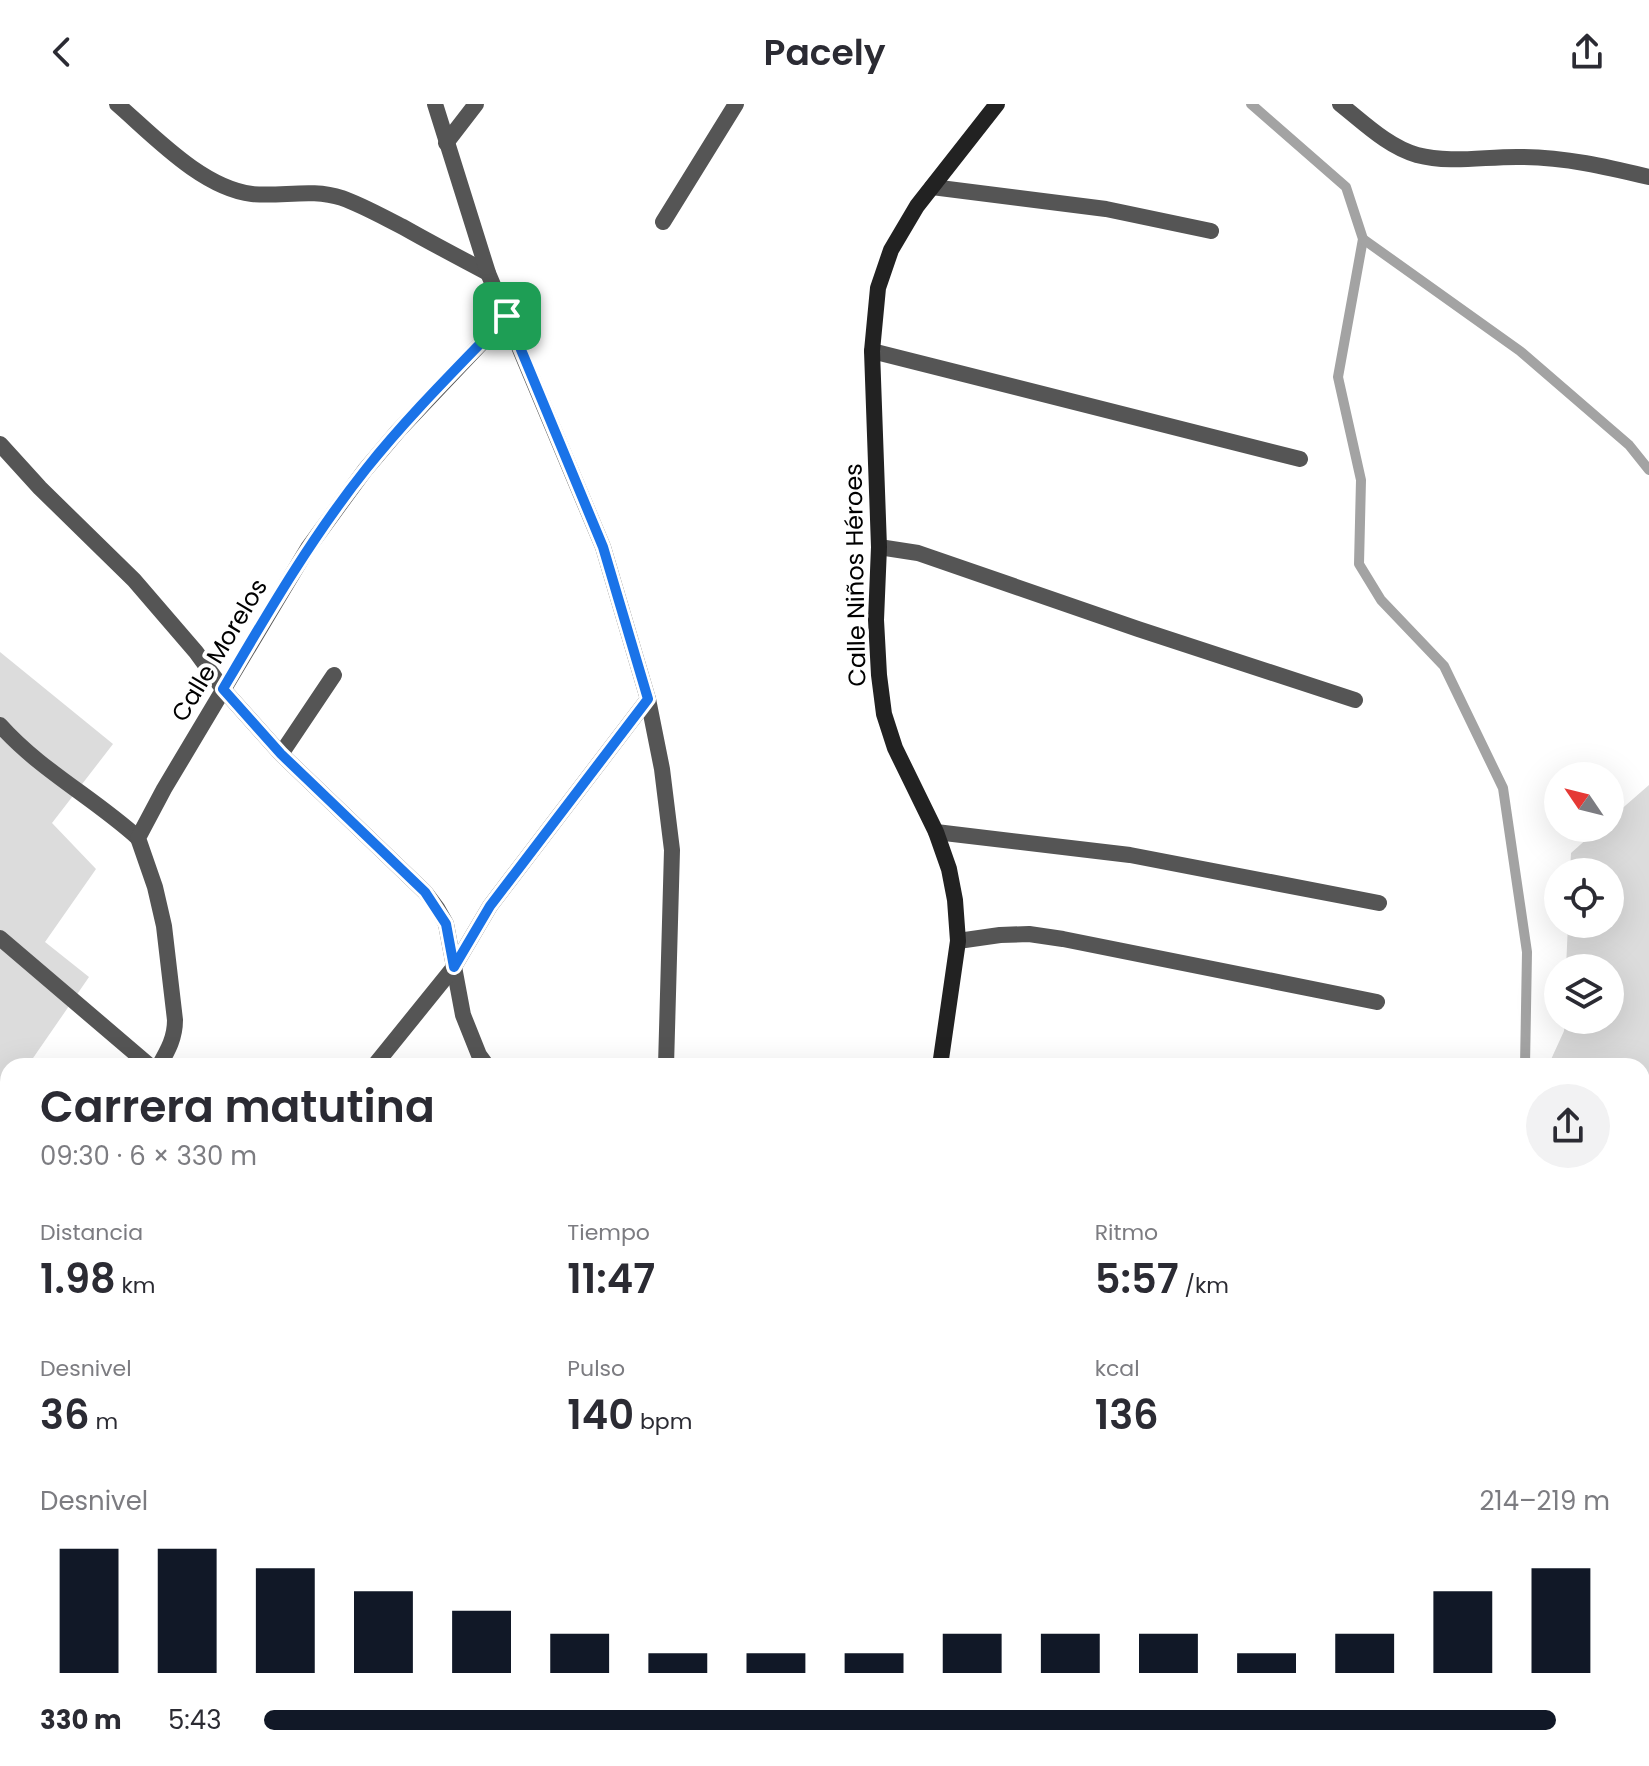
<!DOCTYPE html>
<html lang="es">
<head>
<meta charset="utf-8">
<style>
  :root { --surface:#fff; --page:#f2f2f3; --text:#2b2b33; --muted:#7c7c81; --accent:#111827 }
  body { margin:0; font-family:Poppins,sans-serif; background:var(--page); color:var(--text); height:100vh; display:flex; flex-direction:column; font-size:30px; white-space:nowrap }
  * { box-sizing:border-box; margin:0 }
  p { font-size:26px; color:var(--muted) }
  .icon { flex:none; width:44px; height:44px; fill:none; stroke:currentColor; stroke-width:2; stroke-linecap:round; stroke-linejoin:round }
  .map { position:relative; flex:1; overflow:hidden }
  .drawer { position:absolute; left:0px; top:954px; width:1650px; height:708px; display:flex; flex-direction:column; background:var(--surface); border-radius:24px 24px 0 0; box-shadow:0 8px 32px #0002 }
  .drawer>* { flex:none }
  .needle { width:52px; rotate:305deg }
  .tools { position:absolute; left:1544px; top:658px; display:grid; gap:16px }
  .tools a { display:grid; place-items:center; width:80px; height:80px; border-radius:50%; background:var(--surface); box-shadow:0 8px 32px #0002; font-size:40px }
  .pin { position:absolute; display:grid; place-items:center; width:68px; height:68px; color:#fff; margin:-34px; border-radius:16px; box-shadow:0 4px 12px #0006 }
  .round { display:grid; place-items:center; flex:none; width:84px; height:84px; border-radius:42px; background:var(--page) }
  .headline { display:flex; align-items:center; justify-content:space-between; height:136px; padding:0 40px }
  h1 { font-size:44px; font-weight:600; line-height:60px }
  .figures { display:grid; grid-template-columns:repeat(3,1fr); gap:12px; height:136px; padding:8px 40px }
  .figures div { display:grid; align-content:center }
  .figures b { font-size:40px; font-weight:600 }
  .figures small { font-size:22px; font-weight:400 }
  .figures p { font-size:22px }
  .chart { height:224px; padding:16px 40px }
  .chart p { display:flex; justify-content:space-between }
  .chart svg { width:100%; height:144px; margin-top:8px; stroke:var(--accent); stroke-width:6 }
  ul { padding:0 40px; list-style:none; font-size:26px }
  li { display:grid; grid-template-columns:128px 96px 1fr; align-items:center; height:60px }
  li i { height:20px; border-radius:10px; background:var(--accent) }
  header { display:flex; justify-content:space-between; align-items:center; height:104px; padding:0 40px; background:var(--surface); font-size:36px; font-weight:600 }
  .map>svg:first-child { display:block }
  .green { fill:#dcdcdc }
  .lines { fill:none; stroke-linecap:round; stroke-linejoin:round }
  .stream { stroke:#a3a3a3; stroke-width:10 }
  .lane { stroke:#555; stroke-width:16 }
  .street { stroke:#555; stroke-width:16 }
  .secondary { stroke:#222; stroke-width:16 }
  .route-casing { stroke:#fff; stroke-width:16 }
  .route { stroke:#1a73e8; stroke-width:10 }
  .labels { text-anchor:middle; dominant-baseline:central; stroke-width:8; stroke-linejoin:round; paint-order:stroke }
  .street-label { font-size:24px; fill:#000; stroke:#fff }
</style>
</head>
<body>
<header><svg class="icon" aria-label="back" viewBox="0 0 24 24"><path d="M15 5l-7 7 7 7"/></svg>Pacely<svg class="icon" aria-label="share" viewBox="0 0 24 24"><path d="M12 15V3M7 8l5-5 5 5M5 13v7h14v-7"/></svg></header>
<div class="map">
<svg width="1649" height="1662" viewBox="0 0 1649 1662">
  <rect width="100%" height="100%" fill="#fff"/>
  <g class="green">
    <path d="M0,548L113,640L52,719L96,765L45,838L89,873L31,957L34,962H8V1480L0,1475Z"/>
    <path d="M1649,681V1662H1214L1217,1654H1642V962H1548L1564,927L1565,916H1610V864H1566L1568,820H1610V768H1570L1571,749L1599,724H1610V715Z"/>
    <path d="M210,1654H1008L1020,1662H196Z"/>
  </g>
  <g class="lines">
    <g class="stream">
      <path d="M1251,0L1346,83L1363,135L1338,273L1361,376L1359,460L1381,496L1444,562L1503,684L1527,848L1525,962"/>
      <path d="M1363,135L1520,247L1629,341L1649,366"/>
    </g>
    <path class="lane" d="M932,83L1106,105L1211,127"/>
    <g class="street">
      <path d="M117,0C154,32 202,84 252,90C282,93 312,84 342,94C364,102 383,113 403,123C431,139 460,154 488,169"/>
      <path d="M435,0L488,169L603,443L648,595L662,665L672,746L666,962"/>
      <path d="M1340,0C1363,18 1388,43 1417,51C1451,60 1487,52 1522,53C1565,53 1607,63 1649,73"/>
      <path d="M446,39L476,0"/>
      <path d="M663,118L736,0"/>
      <path d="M872,247L1300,355"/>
      <path d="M0,340L40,384L134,476L196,548L223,585L281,650L425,788L437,804L446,820L463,911L479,951L487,962"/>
      <path d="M879,443L918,449L1138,525L1355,596"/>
      <path d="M0,621C40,666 94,694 138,734"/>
      <path d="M281,650L334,571"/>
      <path d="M936,728L1130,751L1379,799"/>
      <path d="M0,834L150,962"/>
      <path d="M958,837L1000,831L1029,830L1063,835L1377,898"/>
      <path d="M159,962C168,946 175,934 175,916L164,822L155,783L138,734L164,685L308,444L365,366L398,327L507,212"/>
      <path d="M374,962L454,863L490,802L648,595"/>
      <path d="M1642,1539L1649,1540"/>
      <path d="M201,1662L216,1654"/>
      <path d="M890,1662L894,1654"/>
      <path d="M1179,1662L1183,1654"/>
    </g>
    <g class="secondary">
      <path d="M940,962L958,837L955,796L949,765L936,728L895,644L884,610L879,571L876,516L879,443L872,247L878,184L891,146L917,102L997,0"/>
      <path d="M858,1654L868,1662"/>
    </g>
  </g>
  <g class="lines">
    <defs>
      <path id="route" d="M507,212L603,443L648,595L490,802L454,863L446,820L425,788L281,650L223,585C267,510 311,434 366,365C409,311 459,262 507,212Z"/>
    </defs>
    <use href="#route" class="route-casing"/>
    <use href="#route" class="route"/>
  </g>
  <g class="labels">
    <g class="street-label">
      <text transform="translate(855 471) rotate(-91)">Calle Niños Héroes</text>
      <text transform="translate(219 546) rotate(-59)">Calle Morelos</text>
    </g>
  </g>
</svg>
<div class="tools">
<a><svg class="needle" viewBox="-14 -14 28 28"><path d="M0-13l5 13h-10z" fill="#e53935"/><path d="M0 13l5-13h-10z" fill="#7c7c81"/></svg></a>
<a><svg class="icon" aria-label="locate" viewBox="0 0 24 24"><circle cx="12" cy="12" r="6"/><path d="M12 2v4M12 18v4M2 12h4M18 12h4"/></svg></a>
<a><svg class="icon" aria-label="layers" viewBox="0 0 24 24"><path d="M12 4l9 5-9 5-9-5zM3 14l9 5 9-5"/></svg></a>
</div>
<div class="pin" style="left:507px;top:212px;background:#1e9e55"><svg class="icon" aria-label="arrive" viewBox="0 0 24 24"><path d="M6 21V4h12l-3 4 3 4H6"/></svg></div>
<section class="drawer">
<div class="headline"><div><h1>Carrera matutina</h1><p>09:30 · 6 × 330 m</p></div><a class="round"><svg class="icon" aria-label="share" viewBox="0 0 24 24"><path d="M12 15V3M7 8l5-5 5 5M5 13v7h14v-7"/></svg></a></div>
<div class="figures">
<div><p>Distancia</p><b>1.98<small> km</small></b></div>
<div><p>Tiempo</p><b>11:47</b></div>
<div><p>Ritmo</p><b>5:57<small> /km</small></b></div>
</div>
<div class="figures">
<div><p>Desnivel</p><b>36<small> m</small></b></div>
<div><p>Pulso</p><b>140<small> bpm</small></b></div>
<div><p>kcal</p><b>136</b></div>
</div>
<div class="chart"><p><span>Desnivel</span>214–219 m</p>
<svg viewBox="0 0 160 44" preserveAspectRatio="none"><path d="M5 44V6M15 44V6M25 44V12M35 44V19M45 44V25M55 44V32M65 44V38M75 44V38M85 44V38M95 44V32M105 44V32M115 44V32M125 44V38M135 44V32M145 44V19M155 44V12"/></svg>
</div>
<ul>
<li><b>330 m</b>5:43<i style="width:96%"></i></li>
</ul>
</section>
</div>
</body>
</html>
